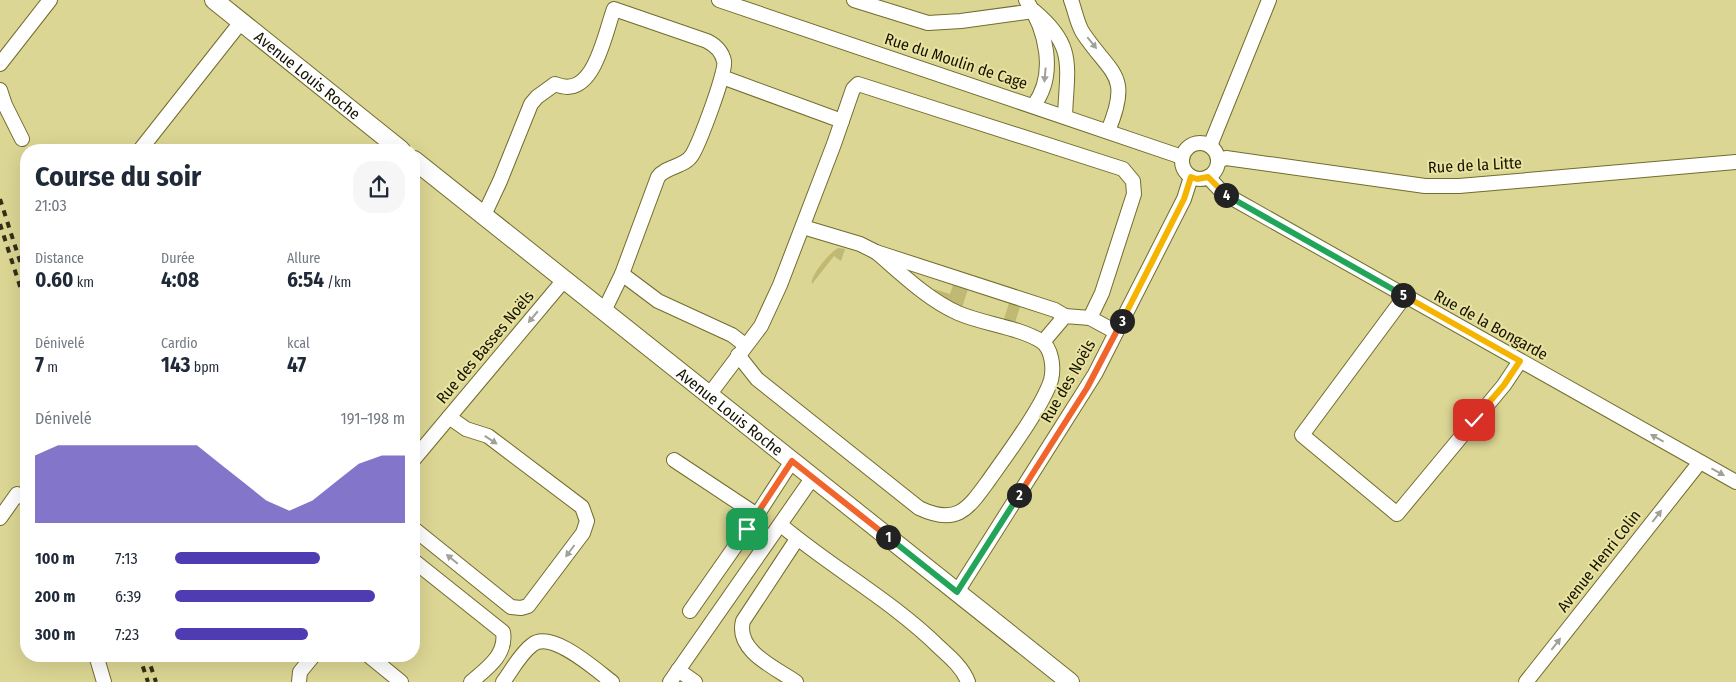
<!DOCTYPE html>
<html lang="fr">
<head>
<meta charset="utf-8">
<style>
  :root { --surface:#fff; --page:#f6f6f7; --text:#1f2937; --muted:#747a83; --accent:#4f3cb3 }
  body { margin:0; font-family:"Fira Sans Condensed",sans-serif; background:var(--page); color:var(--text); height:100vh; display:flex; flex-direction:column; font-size:19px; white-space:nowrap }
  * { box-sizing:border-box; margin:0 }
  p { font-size:16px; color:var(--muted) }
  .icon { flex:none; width:28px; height:28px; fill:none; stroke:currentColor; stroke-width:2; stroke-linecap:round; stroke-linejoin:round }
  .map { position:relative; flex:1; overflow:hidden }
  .drawer { position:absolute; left:20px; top:144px; width:400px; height:518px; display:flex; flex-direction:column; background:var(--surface); border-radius:20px; box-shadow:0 5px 20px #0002 }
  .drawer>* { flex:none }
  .pin { position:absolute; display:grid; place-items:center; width:42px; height:42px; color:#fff; margin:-21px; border-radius:10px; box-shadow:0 2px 8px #0006 }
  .km { position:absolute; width:25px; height:25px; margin:-12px; border-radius:50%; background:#222; color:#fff; font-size:14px; line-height:25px; text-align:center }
  .round { display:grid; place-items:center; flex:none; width:52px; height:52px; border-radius:20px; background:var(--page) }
  .summary { display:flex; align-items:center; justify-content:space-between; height:85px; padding:0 15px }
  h1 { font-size:28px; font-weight:700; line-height:38px }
  .figures { display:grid; grid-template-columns:repeat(3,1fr); gap:8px; height:85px; padding:5px 15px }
  .figures div { display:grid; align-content:center }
  .figures b { font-size:21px; font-weight:700 }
  .figures small { font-size:14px; font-weight:400 }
  .figures p { font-size:14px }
  .chart { height:140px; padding:10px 15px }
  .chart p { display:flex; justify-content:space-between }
  .chart svg { width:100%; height:90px; margin-top:5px; fill:var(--accent); opacity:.7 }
  ul { padding:0 15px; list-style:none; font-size:16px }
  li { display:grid; grid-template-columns:80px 60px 1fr; align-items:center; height:38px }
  li i { height:12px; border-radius:6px; background:var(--accent) }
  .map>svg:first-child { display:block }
  .green { fill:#bfb973 }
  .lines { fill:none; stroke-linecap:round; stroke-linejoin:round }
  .minor-casing { stroke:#726c2d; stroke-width:16 }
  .major-casing { stroke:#726c2d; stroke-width:20 }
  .minor { stroke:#fff; stroke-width:14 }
  .major { stroke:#fff; stroke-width:18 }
  .rail { stroke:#333017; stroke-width:4; stroke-dasharray:6 6; stroke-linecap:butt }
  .oneway { fill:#a1a099 }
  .split-1-casing { stroke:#fff; stroke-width:10 }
  .split-2-casing { stroke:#fff; stroke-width:10 }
  .split-3-casing { stroke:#fff; stroke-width:10 }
  .split-4-casing { stroke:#fff; stroke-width:10 }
  .split-5-casing { stroke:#fff; stroke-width:10 }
  .split-6-casing { stroke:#fff; stroke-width:10 }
  .split-1 { stroke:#f0652b; stroke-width:6 }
  .split-2 { stroke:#22a559; stroke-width:6 }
  .split-3 { stroke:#f0652b; stroke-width:6 }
  .split-4 { stroke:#f5b400; stroke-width:6 }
  .split-5 { stroke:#22a559; stroke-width:6 }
  .split-6 { stroke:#f5b400; stroke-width:6 }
  .labels { text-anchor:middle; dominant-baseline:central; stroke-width:4; stroke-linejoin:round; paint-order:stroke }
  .street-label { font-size:16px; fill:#151200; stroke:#e9e3a1 }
</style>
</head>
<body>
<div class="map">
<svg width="1736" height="682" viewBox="0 0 1736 682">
  <rect width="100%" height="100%" fill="#dcd694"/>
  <g class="green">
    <path d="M839,248L845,249L841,261L834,256L812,284C809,277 832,249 839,248Z"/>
    <path d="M953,285L968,289L962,308L933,291L934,289L950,294Z"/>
    <path d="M1009,303L1020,307L1014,326L1003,322Z"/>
  </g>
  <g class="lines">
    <defs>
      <g id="minor">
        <path d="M719,0L1182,157"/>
        <path d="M854,0L928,23L961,21L1034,11C1076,46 1067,66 1065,116"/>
        <path d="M1026,0C1046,29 1057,74 1034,105"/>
        <path d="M1071,0C1075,10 1077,24 1083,33C1111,75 1132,74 1108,131"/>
        <path d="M0,64L50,0"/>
        <path d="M722,77L842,121"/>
        <path d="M0,90L5,105L22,139"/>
        <circle cx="1200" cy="161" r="18"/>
        <path d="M1210,146L1269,0"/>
        <path d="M140,150L241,22"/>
        <path d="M1218,161L1226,158L1425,186H1459L1736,162"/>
        <path d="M1208,177L1223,193L1736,482"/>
        <path d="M484,215L500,181L531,104L537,97L555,84C594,101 604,35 614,9L707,41C715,45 722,52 724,61C727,71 699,144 692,155C685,167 666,166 658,177L622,274"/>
        <path d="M803,227L860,244L876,252L1055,310L1065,316"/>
        <path d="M1405,296L1302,435L1397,514L1504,385L1520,361"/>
        <path d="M604,311L622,274L658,301L732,335L745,345"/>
        <path d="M1043,342L1065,316L1090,318L1116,332"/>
        <path d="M738,355L757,379L919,508C957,526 968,509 989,480C1006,456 1043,406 1051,380C1054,368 1052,348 1041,341C1018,327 983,324 958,313C927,299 902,274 876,252"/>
        <path d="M709,395L761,326L780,285L834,144L853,89L858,84L1123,169L1133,181L1134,194L1102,293L1090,318"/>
        <path d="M414,459L564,280"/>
        <path d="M674,460L757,515L792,461"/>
        <path d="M0,518L17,494L26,499"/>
        <path d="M781,525C832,568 891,600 939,647C950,657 963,668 968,682"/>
        <path d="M414,529L511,607L521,608L528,606L583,533L587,521L582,507L488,436L466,429L449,417"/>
        <path d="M414,561L503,632C507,655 486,669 471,682"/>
        <path d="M957,592L1095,374L1184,199L1191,177"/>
        <path d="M690,611L757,515"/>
        <path d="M96,655L104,682"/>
        <path d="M368,655L401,682"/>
        <path d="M678,670L695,682"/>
        <path d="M299,682L300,672L314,655"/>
        <path d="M503,682C512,670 520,654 532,645C551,629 596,670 612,682"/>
        <path d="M670,682L813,477"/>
        <path d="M796,682C776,668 735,651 743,621L797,539"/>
        <path d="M1526,682L1700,462"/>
      </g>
      <g id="major">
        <path id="s1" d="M214,0L401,150"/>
        <path id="s2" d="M414,160L1070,682"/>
      </g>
    </defs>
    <use href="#minor" class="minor-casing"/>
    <use href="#major" class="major-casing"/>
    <use href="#minor" class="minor"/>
    <use href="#major" class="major"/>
    <g class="rail">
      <path d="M0,199L26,280"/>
      <path d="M0,224L26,305"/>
      <path d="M139,655L148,682"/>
      <path d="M147,655L156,682"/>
    </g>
  </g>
  <defs><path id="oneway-solid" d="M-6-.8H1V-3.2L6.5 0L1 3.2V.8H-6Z" transform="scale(1.25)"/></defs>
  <g class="oneway">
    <use href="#oneway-solid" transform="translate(1092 43) rotate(51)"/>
    <use href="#oneway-solid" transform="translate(1045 75) rotate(95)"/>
    <use href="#oneway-solid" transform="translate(533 317) rotate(130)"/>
    <use href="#oneway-solid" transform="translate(1657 438) rotate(-151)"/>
    <use href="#oneway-solid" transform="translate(491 440) rotate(33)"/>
    <use href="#oneway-solid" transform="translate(1718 472) rotate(29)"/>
    <use href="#oneway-solid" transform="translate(1657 516) rotate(-52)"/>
    <use href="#oneway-solid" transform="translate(570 551) rotate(127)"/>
    <use href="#oneway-solid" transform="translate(452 559) rotate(-141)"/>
    <use href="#oneway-solid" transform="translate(1556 644) rotate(-52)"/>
  </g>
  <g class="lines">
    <defs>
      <path id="split-1" d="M747,529L792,461L888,537"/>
      <path id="split-2" d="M888,537L957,592L1019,495"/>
      <path id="split-3" d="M1019,495L1087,388L1122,321"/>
      <path id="split-4" d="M1122,321L1184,199L1191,177L1197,179L1208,177L1226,195"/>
      <path id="split-5" d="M1226,195L1403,295"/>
      <path id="split-6" d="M1403,295L1520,361L1504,385L1474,420"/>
    </defs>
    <use href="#split-1" class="split-1-casing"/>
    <use href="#split-2" class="split-2-casing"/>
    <use href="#split-3" class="split-3-casing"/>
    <use href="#split-4" class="split-4-casing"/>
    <use href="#split-5" class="split-5-casing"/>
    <use href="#split-6" class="split-6-casing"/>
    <use href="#split-1" class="split-1"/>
    <use href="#split-2" class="split-2"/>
    <use href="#split-3" class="split-3"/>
    <use href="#split-4" class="split-4"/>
    <use href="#split-5" class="split-5"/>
    <use href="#split-6" class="split-6"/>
  </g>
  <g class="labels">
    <g class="street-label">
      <text transform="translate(956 61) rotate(18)">Rue du Moulin de Cage</text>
      <text stroke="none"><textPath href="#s1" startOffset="120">Avenue Louis Roche</textPath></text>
      <text transform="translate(1475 165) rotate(-3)">Rue de la Litte</text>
      <text transform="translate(1491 325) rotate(29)">Rue de la Bongarde</text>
      <text transform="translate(485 347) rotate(-50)">Rue des Basses Noëls</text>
      <text transform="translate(1068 381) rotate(-60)">Rue des Noëls</text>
      <text stroke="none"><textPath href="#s2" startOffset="404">Avenue Louis Roche</textPath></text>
      <text transform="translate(1599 561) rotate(-52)">Avenue Henri Colin</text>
    </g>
  </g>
</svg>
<div class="pin" style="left:747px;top:529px;background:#1e9e55"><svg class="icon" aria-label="arrive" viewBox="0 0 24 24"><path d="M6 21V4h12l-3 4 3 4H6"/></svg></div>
<div class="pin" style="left:1474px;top:420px;background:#d93025"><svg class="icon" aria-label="check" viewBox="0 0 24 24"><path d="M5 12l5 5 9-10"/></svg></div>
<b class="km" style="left:888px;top:537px">1</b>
<b class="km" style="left:1019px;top:495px">2</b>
<b class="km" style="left:1122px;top:321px">3</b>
<b class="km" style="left:1226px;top:195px">4</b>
<b class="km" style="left:1403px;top:295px">5</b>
<section class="drawer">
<div class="summary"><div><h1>Course du soir</h1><p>21:03</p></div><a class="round"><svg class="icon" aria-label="share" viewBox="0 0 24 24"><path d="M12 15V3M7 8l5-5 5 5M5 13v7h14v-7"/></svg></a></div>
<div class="figures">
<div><p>Distance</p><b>0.60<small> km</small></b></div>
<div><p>Durée</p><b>4:08</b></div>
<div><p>Allure</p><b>6:54<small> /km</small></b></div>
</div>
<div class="figures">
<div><p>Dénivelé</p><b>7<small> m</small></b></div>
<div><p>Cardio</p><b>143<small> bpm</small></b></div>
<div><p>kcal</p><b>47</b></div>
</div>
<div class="chart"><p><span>Dénivelé</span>191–198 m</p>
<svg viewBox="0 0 160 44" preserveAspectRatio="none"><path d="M0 44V11L10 6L20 6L30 6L40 6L50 6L60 6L70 6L80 15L90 24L100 33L110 38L120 33L130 24L140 15L150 11L160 11V44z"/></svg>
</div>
<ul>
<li><b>100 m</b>7:13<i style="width:63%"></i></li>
<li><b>200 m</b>6:39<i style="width:87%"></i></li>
<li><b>300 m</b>7:23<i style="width:58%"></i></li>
</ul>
</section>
</div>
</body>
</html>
